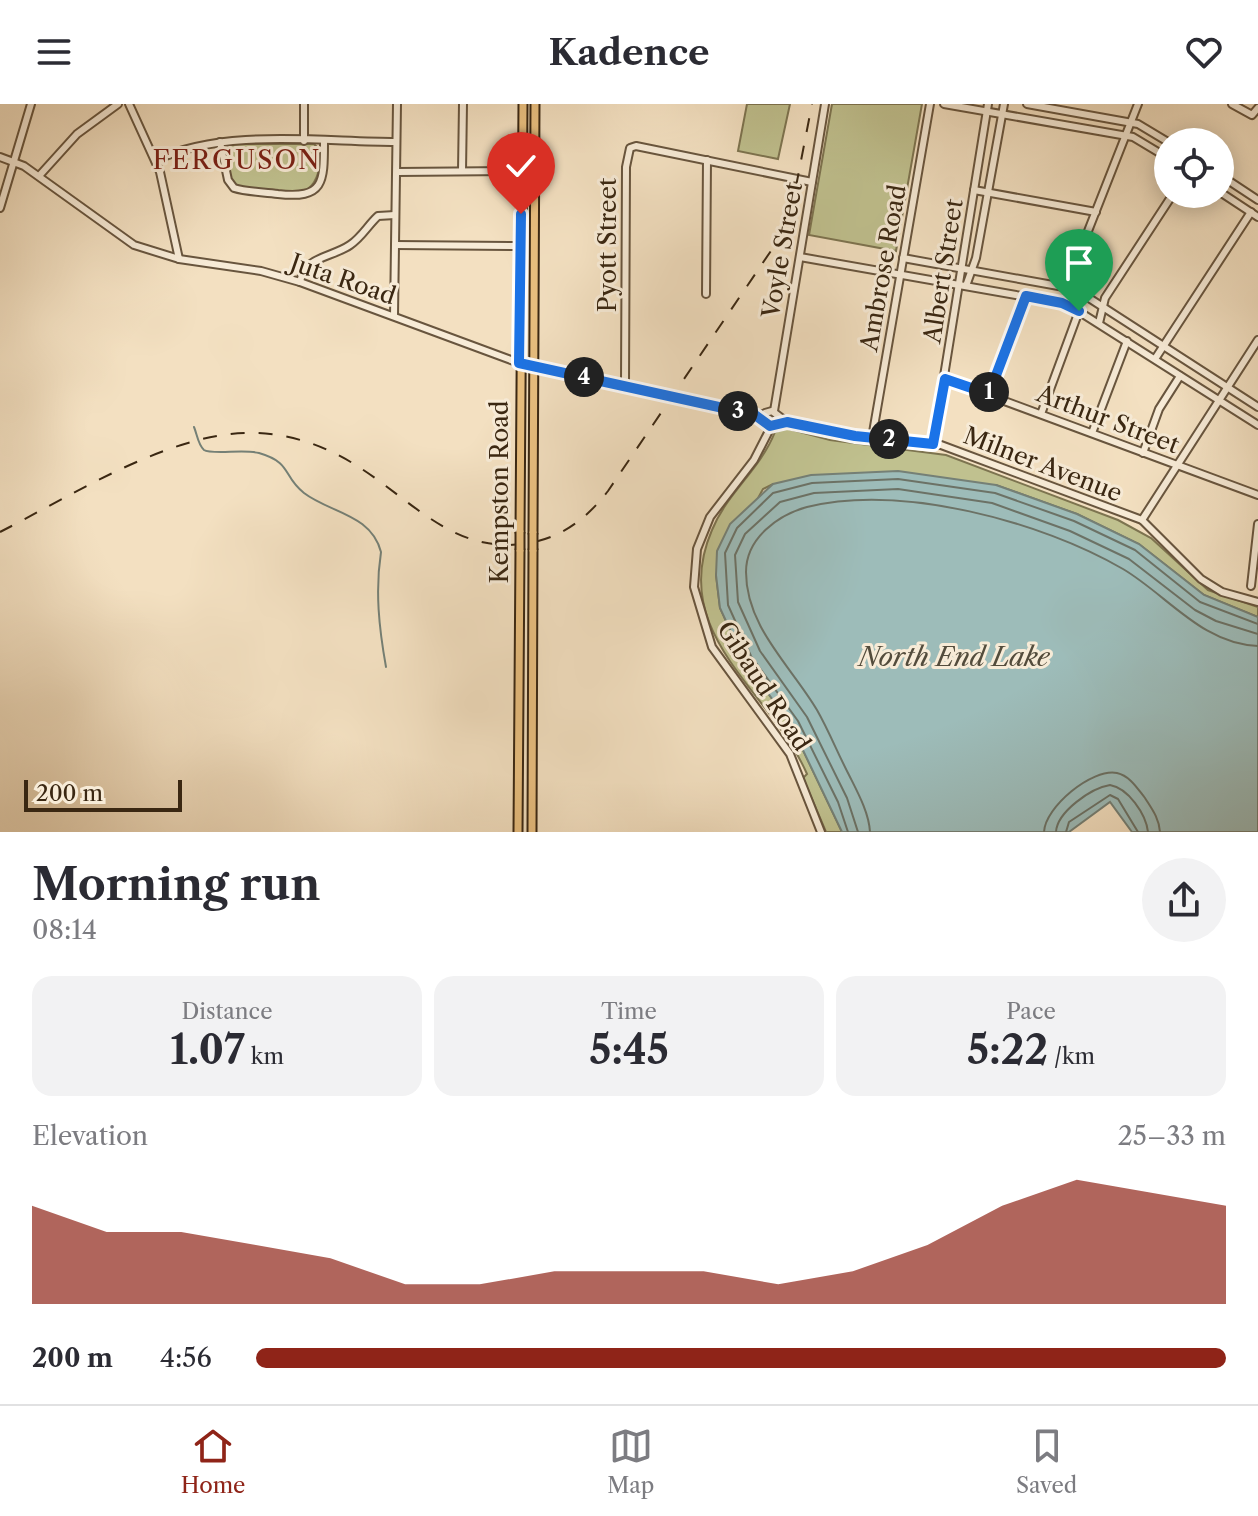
<!DOCTYPE html>
<html lang="en">
<head>
<meta charset="utf-8">
<style>
  :root { --surface:#fff; --page:#f2f2f3; --text:#2b2b33; --muted:#7c7c81; --line:#e1e1e2; --accent:#8f2418 }
  body { margin:0; font-family:"Libre Caslon Text",serif; background:var(--page); color:var(--text); height:100vh; display:flex; flex-direction:column; font-size:30px; white-space:nowrap }
  * { box-sizing:border-box; margin:0 }
  p { font-size:26px; color:var(--muted) }
  .icon { flex:none; width:44px; height:44px; fill:none; stroke:currentColor; stroke-width:2; stroke-linecap:round; stroke-linejoin:round }
  .map { position:relative; height:728px; overflow:hidden }
  .sheet { display:flex; flex-direction:column; background:var(--surface); flex:1 }
  .sheet>* { flex:none }
  .buttons { position:absolute; left:1154px; top:24px; display:grid; gap:16px }
  .buttons a { display:grid; place-items:center; width:80px; height:80px; border-radius:50%; background:var(--surface); box-shadow:0 4px 20px #0003; font-size:40px }
  .scale { position:absolute; left:24px; bottom:20px; width:158px; box-sizing:border-box; padding-left:8px; border:4px solid #3a2712; border-top:0; font-size:22px; line-height:28px; white-space:nowrap; color:#3a2712; -webkit-text-stroke:6px #f7ebd7; paint-order:stroke }
  .pin { position:absolute; display:grid; place-items:center; width:68px; height:68px; color:#fff; margin:-82px -34px; border-radius:50% 50% 50% 0; rotate:-45deg; box-shadow:0 0 8px #0007 }
  .pin .icon { rotate:45deg }
  .km { position:absolute; width:40px; height:40px; margin:-20px; border-radius:50%; background:#222; color:#fff; font-size:22px; line-height:40px; text-align:center }
  .round { display:grid; place-items:center; flex:none; width:84px; height:84px; border-radius:42px; background:var(--page) }
  .overview { display:flex; align-items:center; justify-content:space-between; height:136px; padding:0 32px }
  h1 { font-size:44px; font-weight:700; line-height:60px }
  .metrics { display:grid; grid-template-columns:repeat(3,1fr); gap:12px; height:136px; padding:8px 32px }
  .metrics div { display:grid; align-content:center; border-radius:20px; background:var(--page); text-align:center }
  .metrics b { font-size:40px; font-weight:700 }
  .metrics small { font-size:22px; font-weight:400 }
  .metrics p { font-size:22px }
  .chart { height:224px; padding:16px 32px }
  .chart p { display:flex; justify-content:space-between }
  .chart svg { width:100%; height:144px; margin-top:8px; fill:var(--accent); opacity:.7 }
  ul { padding:0 32px; list-style:none; font-size:26px }
  li { display:grid; grid-template-columns:128px 96px 1fr; align-items:center; height:60px }
  li i { height:20px; border-radius:10px; background:var(--accent) }
  header { display:flex; justify-content:space-between; align-items:center; height:104px; padding:0 32px; background:var(--surface); font-size:36px; font-weight:700 }
  .menu { display:flex; justify-content:space-around; align-items:center; height:112px; border-top:2px solid var(--line); background:var(--surface); font-size:22px; color:var(--muted) }
  .menu a { display:grid; justify-items:center; gap:4px }
  .menu .current { color:var(--accent) }
  .map>svg:first-child { display:block }
  .green { fill:#c0c18f; stroke:#7d7450; stroke-width:2 }
  .water { fill:#9dbcb9; stroke:#758076; stroke-width:2 }
  .lines { fill:none; stroke-linecap:round; stroke-linejoin:round }
  .shore { stroke:#6c7266; stroke-width:2 }
  .stream { stroke:#758076; stroke-width:2 }
  .minor-casing { stroke:#68553e; stroke-width:10 }
  .major-casing { stroke:#3a2712; stroke-width:11 }
  .minor { stroke:#f7ebd7; stroke-width:6 }
  .major { stroke:#eac080; stroke-width:7 }
  .rail { stroke:#3a2712; stroke-width:2; stroke-dasharray:14 14; stroke-linecap:butt }
  .major-bridge-casing { stroke:#3a2712; stroke-width:11; stroke-linecap:butt }
  .major-bridge { stroke:#eac080; stroke-width:7 }
  .route-casing { stroke:#fff; stroke-width:16 }
  .route { stroke:#1a73e8; stroke-width:10 }
  .labels { text-anchor:middle; dominant-baseline:central; stroke-width:6; stroke-linejoin:round; paint-order:stroke }
  .street-label { font-size:24px; fill:#3a2712; stroke:#f7ebd7 }
  .neighbourhood-label { font-size:26px; letter-spacing:2px; fill:#7a1f14; stroke:#f7ebd7 }
  .water-label { font-size:26px; font-style:italic; fill:#534c3c; stroke:#f7ebd7 }
</style>
</head>
<body>
<header><svg class="icon" aria-label="menu" viewBox="0 0 24 24"><path d="M4 6h16M4 12h16M4 18h16"/></svg>Kadence<svg class="icon" aria-label="heart" viewBox="0 0 24 24"><path d="M12 20l-8-8c-3-5 5-10 8-4 3-6 11-1 8 4z"/></svg></header>
<div class="map">
<svg width="1258" height="728" viewBox="0 0 1258 728">
  <rect width="100%" height="100%" fill="#f3e0c1"/>
  <filter id="stains"><feTurbulence type="fractalNoise" baseFrequency=".0025" numOctaves="4"/><feColorMatrix values="0 0 0 0 .2 0 0 0 0 .09 0 0 0 0 .02 0 0 0 .5 -.17"/></filter>
  <radialGradient id="worn" r=".72"><stop offset=".6" stop-color="#630" stop-opacity="0"/><stop offset="1" stop-color="#630" stop-opacity=".3"/></radialGradient>
  <g class="green">
    <path d="M747,0H790L778,55L738,47Z"/>
    <path d="M832,0H922L896,147L809,131Z"/>
    <path d="M231,40H314L321,47C320,108 282,87 237,82L231,77L225,48Z"/>
    <path d="M785,324L830,336L946,351L1118,416L1151,434L1208,486L1258,503V513L1204,491L1139,440L1077,410L996,381L773,380L763,385L716,471L720,504L744,556L791,621L842,728H826L803,674L807,670C771,587 667,530 712,426C727,389 760,366 775,328Z"/>
  </g>
  <path class="water" d="M898,367L996,381L1077,410L1139,440L1204,491L1258,513V728H1132L1110,698L1069,728H842L791,621L744,556L720,504L716,471L717,447L730,420L773,380L811,371Z"/>
  <g class="lines">
    <g class="shore">
      <path d="M848,728L838,698L798,617L751,552L728,501L725,449L737,424L773,389L812,379L898,375L995,389L1074,417L1135,446L1200,498L1258,520"/>
      <path d="M858,728L847,694L807,613L760,547L738,498L735,451L745,430L780,398L814,389L898,385L992,399L1070,427L1129,455L1195,506L1216,517L1258,530"/>
      <path d="M870,728C869,709 858,689 849,671C838,650 829,627 817,606C791,562 746,523 746,468C746,434 778,411 807,403C901,380 1041,417 1123,465C1167,491 1202,540 1258,542"/>
      <path d="M1044,728C1045,703 1092,664 1117,669C1130,672 1137,684 1145,694C1152,705 1159,714 1160,728"/>
      <path d="M1056,728C1057,708 1091,684 1110,681C1128,684 1146,710 1148,728"/>
      <path d="M1066,728L1069,718L1110,691L1118,695L1138,728"/>
    </g>
    <path class="stream" d="M194,323C197,330 198,341 204,346C211,351 245,345 259,349C293,359 282,372 304,389C330,409 371,410 381,448C375,487 379,524 386,563"/>
    <defs>
      <g id="minor">
        <path d="M129,0L160,68L179,155"/>
        <path d="M944,0L1133,33L1168,54"/>
        <path d="M1027,0L1138,20L1168,38"/>
        <path d="M1232,0L1252,11L1258,4"/>
        <path d="M304,37V0"/>
        <path d="M220,38L228,76L234,84C247,88 263,88 278,90C324,95 324,79 324,38"/>
        <path d="M0,53L24,62L134,141L179,155L261,167L300,178L519,259L764,311"/>
        <path d="M156,56C226,24 321,38 396,38"/>
        <path d="M462,67L463,0"/>
        <path d="M397,68L522,67"/>
        <path d="M1220,71L1258,96"/>
        <path d="M39,72L77,30L118,0"/>
        <path d="M974,86L1096,108"/>
        <path d="M1220,88L1258,113"/>
        <path d="M0,104L31,0"/>
        <path d="M395,141L520,142"/>
        <path d="M800,153L1067,200L1258,321"/>
        <path d="M903,154L1075,185L1258,303"/>
        <path d="M300,178C305,152 331,154 350,141C362,133 368,121 378,112L395,111"/>
        <path d="M966,182L976,154L1004,0"/>
        <path d="M1066,183L1138,0"/>
        <path d="M706,190L707,56"/>
        <path d="M394,212L397,0"/>
        <path d="M1099,219L1105,194L1173,90"/>
        <path d="M1155,255L1251,108"/>
        <path d="M945,275L1258,391"/>
        <path d="M625,281L626,63L630,44L636,42L812,78"/>
        <path d="M989,290L1026,192"/>
        <path d="M774,307L825,0"/>
        <path d="M1041,310L1079,207"/>
        <path d="M778,313L772,321L763,316L765,309L772,307L784,316"/>
        <path d="M777,317L855,332L941,341L1142,416L1201,475L1222,488L1258,498"/>
        <path d="M772,321L754,356L710,413L697,445L694,483L712,543L790,650L821,728"/>
        <path d="M1092,329L1127,237"/>
        <path d="M872,334L930,0"/>
        <path d="M933,340L988,0"/>
        <path d="M1143,349L1159,305L1180,272"/>
        <path d="M1142,416L1258,236"/>
        <path d="M1251,482L1258,420"/>
      </g>
      <g id="major">
        <path d="M520,428L523,0"/>
        <path d="M533,429L535,0"/>
        <path d="M518,728L520,446"/>
        <path d="M532,728L533,446"/>
      </g>
    </defs>
    <use href="#minor" class="minor-casing"/>
    <use href="#major" class="major-casing"/>
    <use href="#minor" class="minor"/>
    <use href="#major" class="major"/>
    <path class="rail" d="M0,428C73,391 175,325 257,329C291,330 325,342 354,360C413,396 454,452 529,439C563,433 587,414 608,387L779,135L792,103L812,0"/>
    <defs>
      <g id="major-bridge">
        <path d="M520,428V446"/>
        <path d="M533,429V446"/>
      </g>
    </defs>
    <use href="#major-bridge" class="major-bridge-casing"/>
    <use href="#major-bridge" class="major-bridge"/>
  </g>
  <g class="lines">
    <defs>
      <path id="route" d="M521,110L519,259L755,311L770,322L787,318L855,332L933,340L945,275L989,290L1026,192L1062,199L1079,207"/>
    </defs>
    <use href="#route" class="route-casing"/>
    <use href="#route" class="route"/>
  </g>
  <g class="labels">
    <g class="street-label">
      <text transform="translate(607 141) rotate(-90)">Pyott Street</text>
      <text transform="translate(782 146) rotate(-80)">Voyle Street</text>
      <text transform="translate(883 164) rotate(-80)">Ambrose Road</text>
      <text transform="translate(943 167) rotate(-81)">Albert Street</text>
      <text transform="translate(343 175) rotate(19)">Juta Road</text>
      <text transform="translate(1108 315) rotate(21)">Arthur Street</text>
      <text transform="translate(1043 360) rotate(21)">Milner Avenue</text>
      <text transform="translate(499 388) rotate(-90)">Kempston Road</text>
      <text transform="translate(764 582) rotate(57)">Gibaud Road</text>
    </g>
    <g class="neighbourhood-label">
      <text x="237" y="56">FERGUSON</text>
    </g>
    <g class="water-label">
      <text x="954" y="553">North End Lake</text>
    </g>
  </g>
  <rect width="100%" height="100%" filter="url(#stains)"/>
  <rect width="100%" height="100%" fill="url(#worn)"/>
</svg>
<div class="buttons">
<a><svg class="icon" aria-label="locate" viewBox="0 0 24 24"><circle cx="12" cy="12" r="6"/><path d="M12 2v4M12 18v4M2 12h4M18 12h4"/></svg></a>
</div>
<div class="scale">200 m</div>
<div class="pin" style="left:1079px;top:207px;background:#1e9e55"><svg class="icon" aria-label="arrive" viewBox="0 0 24 24"><path d="M6 21V4h12l-3 4 3 4H6"/></svg></div>
<div class="pin" style="left:521px;top:110px;background:#d93025"><svg class="icon" aria-label="check" viewBox="0 0 24 24"><path d="M5 12l5 5 9-10"/></svg></div>
<b class="km" style="left:989px;top:288px">1</b>
<b class="km" style="left:889px;top:335px">2</b>
<b class="km" style="left:738px;top:307px">3</b>
<b class="km" style="left:584px;top:273px">4</b>
</div>
<section class="sheet">
<div class="overview"><div><h1>Morning run</h1><p>08:14</p></div><a class="round"><svg class="icon" aria-label="share" viewBox="0 0 24 24"><path d="M12 15V3M7 8l5-5 5 5M5 13v7h14v-7"/></svg></a></div>
<div class="metrics">
<div><p>Distance</p><b>1.07<small> km</small></b></div>
<div><p>Time</p><b>5:45</b></div>
<div><p>Pace</p><b>5:22<small> /km</small></b></div>
</div>
<div class="chart"><p><span>Elevation</span>25–33 m</p>
<svg viewBox="0 0 160 44" preserveAspectRatio="none"><path d="M0 44V14L10 22L20 22L30 26L40 30L50 38L60 38L70 34L80 34L90 34L100 38L110 34L120 26L130 14L140 6L150 10L160 14V44z"/></svg>
</div>
<ul>
<li><b>200 m</b>4:56<i style="width:100%"></i></li>
</ul>
</section>
<nav class="menu">
<a class="current"><svg class="icon" aria-label="home" viewBox="0 0 24 24"><path d="M3 11l9-7 9 7M6 9v11h12V9"/></svg>Home</a>
<a><svg class="icon" aria-label="map" viewBox="0 0 24 24"><path d="M3 6l6-2 6 2 6-2v14l-6 2-6-2-6 2zM9 4v14M15 6v14"/></svg>Map</a>
<a><svg class="icon" aria-label="saved" viewBox="0 0 24 24"><path d="M7 4h10v16l-5-4-5 4z"/></svg>Saved</a>
</nav>
</body>
</html>
